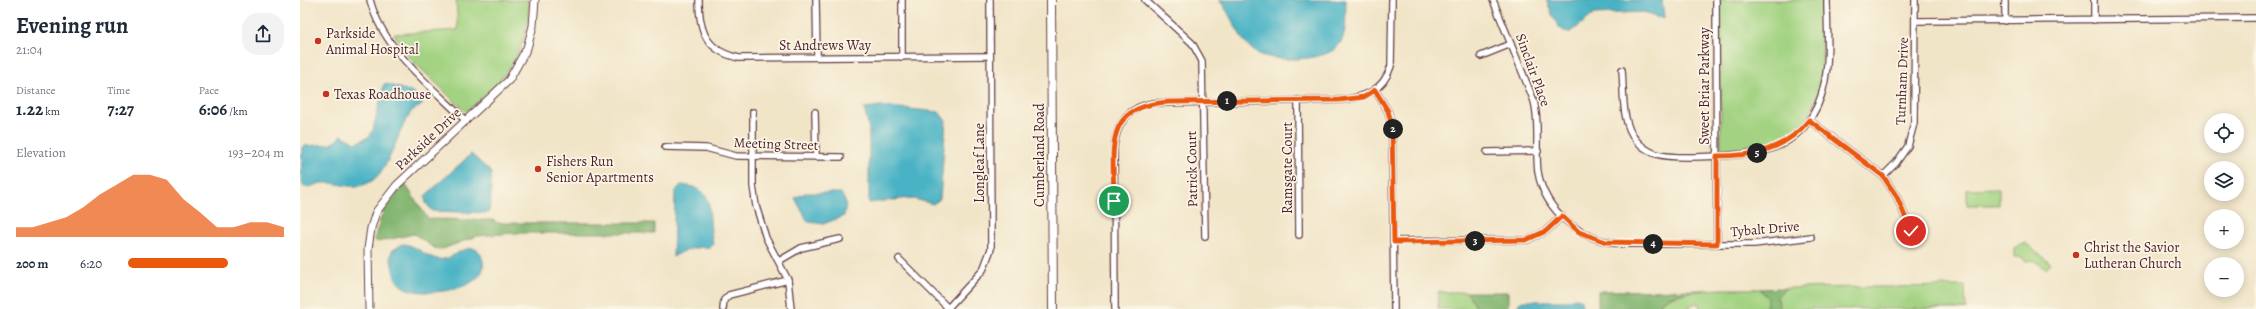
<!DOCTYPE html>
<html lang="en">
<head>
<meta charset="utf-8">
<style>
  :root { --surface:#fff; --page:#f2f2f3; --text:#1f2937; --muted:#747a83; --accent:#ea580c }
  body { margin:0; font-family:Alegreya,serif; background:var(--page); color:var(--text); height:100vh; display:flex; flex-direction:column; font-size:15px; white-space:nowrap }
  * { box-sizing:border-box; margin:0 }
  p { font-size:13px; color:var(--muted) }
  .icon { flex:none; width:22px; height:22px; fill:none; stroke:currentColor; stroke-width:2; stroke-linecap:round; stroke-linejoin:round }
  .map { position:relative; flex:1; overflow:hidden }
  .side { display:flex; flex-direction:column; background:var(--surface); width:300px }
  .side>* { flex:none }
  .controls { position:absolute; left:1904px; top:113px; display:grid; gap:8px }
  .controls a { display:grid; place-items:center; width:40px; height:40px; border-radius:50%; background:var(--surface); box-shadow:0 2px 10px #0003; font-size:20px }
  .pin { position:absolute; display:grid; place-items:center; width:34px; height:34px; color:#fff; margin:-17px; border:2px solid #fff; border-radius:50%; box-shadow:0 1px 4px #0007 }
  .km { position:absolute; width:20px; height:20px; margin:-10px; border-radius:50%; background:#222; color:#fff; font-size:11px; line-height:20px; text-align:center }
  .round { display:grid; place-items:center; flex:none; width:42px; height:42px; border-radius:16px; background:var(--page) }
  .overview { display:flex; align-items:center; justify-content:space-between; height:68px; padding:0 16px }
  h1 { font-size:22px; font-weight:600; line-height:30px }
  .stats { display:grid; grid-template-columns:repeat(3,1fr); gap:6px; height:68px; padding:4px 16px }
  .stats div { display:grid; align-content:center }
  .stats b { font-size:17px; font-weight:600 }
  .stats small { font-size:11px; font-weight:400 }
  .stats p { font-size:11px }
  .chart { height:112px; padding:8px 16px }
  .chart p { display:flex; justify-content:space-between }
  .chart svg { width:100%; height:72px; margin-top:4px; fill:var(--accent); opacity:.7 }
  ul { padding:0 16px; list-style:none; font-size:13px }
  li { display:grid; grid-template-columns:64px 48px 1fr; align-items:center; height:30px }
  li i { height:10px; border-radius:5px; background:var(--accent) }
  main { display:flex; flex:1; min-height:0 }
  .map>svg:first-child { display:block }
  .green { fill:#a3d382; stroke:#767956 }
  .forest { fill:#82b570; stroke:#666a4e }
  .water { fill:#48b3c5; stroke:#496978 }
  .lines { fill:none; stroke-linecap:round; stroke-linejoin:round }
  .minor-casing { stroke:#633d43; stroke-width:8 }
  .tertiary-casing { stroke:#633d43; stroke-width:9 }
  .secondary-casing { stroke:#633d43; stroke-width:10 }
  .minor { stroke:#fff; stroke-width:5.5 }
  .tertiary { stroke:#fff; stroke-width:7 }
  .secondary { stroke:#fff; stroke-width:8 }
  .route-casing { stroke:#fff; stroke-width:8 }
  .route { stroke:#ea580c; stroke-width:5 }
  .poi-dot { fill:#c8321e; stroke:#fcf5e5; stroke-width:1.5 }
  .labels { text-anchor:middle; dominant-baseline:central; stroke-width:3.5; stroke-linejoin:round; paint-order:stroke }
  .poi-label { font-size:14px; fill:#4a1f2b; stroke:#fcf5e5; text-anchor:start }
  .street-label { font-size:14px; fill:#4a1f2b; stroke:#fcf5e5 }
</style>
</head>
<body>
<main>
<section class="side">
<div class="overview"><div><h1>Evening run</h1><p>21:04</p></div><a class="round"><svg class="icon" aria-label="share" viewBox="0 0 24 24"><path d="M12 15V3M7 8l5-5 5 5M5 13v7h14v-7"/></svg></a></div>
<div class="stats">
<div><p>Distance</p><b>1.22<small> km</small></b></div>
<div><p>Time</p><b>7:27</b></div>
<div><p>Pace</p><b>6:06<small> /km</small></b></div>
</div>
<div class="chart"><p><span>Elevation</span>193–204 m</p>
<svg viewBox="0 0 160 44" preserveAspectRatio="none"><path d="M0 44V38L10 38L20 35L30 32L40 26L50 18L60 12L70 6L80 6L90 9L100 21L110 29L120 38L130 38L140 35L150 35L160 38V44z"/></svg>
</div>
<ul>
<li><b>200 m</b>6:20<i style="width:64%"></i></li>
</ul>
</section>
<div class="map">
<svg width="1956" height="309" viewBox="0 0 1956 309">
  <rect width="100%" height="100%" fill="#fcf5e5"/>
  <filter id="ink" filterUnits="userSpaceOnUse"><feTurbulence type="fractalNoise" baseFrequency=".025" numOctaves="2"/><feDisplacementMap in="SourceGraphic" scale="8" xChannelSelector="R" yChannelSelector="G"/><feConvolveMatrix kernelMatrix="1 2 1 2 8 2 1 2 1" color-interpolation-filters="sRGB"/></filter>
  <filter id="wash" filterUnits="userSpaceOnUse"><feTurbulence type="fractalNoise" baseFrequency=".012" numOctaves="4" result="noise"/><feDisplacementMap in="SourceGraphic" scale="16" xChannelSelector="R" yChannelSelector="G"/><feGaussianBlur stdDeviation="0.9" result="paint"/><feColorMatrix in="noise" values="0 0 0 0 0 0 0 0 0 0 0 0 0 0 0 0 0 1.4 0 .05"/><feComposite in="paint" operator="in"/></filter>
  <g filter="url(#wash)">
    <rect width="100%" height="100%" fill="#f1e5c8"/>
    <g class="green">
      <path d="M156,0H229C229,40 216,66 187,93C180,99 174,107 165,111L110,58L94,34L158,30Z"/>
      <path d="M1420,0H1521C1521,41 1530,97 1498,129C1493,134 1486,137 1480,140C1463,151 1441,155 1421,152Z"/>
      <path d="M1699,188V205H1667V189Z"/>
      <path d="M1724,242L1751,264L1746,269L1733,260L1726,261L1721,257H1714V248Z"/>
      <path d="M1665,286L1666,309H1480L1477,296L1486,288Z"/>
      <path d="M1460,289L1468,298L1466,307L1461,309H1401L1398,303L1389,305L1392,309H1360L1361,301C1392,287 1427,289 1460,289Z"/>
      <path d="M1138,292H1167L1177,309H1138Z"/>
    </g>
    <g class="forest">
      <path d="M105,184L128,219L194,220L197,223H354V233H215L177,236L140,250C130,247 123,239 114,234L77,242L74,239L84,209Z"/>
      <path d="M1485,288L1477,296L1480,309H1461L1466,307L1468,298L1460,289Z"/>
      <path d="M1405,290L1376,294L1361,301L1360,309H1298V291Z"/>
      <path d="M1167,292H1208V309H1177Z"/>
    </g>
    <g class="water">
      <path d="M919,0H1046C1045,14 1048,33 1039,45C1027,62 969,63 954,51C938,39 932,15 919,0Z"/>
      <path d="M1246,0H1362L1364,18L1355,17L1344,12L1294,14L1271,32C1256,34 1252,11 1246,0Z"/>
      <path d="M84,84H87L115,93L123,104C119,108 114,108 111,112C96,132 90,175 66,184C51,190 38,182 24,183C16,183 12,188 4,187L1,180L2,148L3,146L32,144L41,135L56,143L70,136L73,130Z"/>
      <path d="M580,106L639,112L646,121L640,199L633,204L610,198L569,203V129L564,108Z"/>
      <path d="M171,154L191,172V202L188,213L132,211L126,203L125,196Z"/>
      <path d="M381,185C420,188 405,212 413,242L411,247C397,247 384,249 373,257L375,191Z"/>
      <path d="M505,193H541L546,203L544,216L523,224L508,222L495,198Z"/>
      <path d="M102,244C117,244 124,257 138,259C151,262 161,245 175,249C179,250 181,254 182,258C194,290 124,298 105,288C97,284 94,277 93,269C91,262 90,257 92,251Z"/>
      <path d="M1275,298L1281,299L1282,309H1217L1219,303L1223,301H1267Z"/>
    </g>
  </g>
  <g filter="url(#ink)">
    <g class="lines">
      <defs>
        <g id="minor">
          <path d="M70,0C83,50 131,86 166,121"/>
          <path d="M399,0C399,31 406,51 439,58L690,56"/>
          <path d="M516,0L517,57"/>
          <path d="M602,0V57"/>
          <path d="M845,0L892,43L902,61L905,236"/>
          <path d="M1193,0L1234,101C1240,124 1235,148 1238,172C1245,212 1281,240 1320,244H1454L1511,237"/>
          <path d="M1416,0L1417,244"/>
          <path d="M1705,0V21"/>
          <path d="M1794,0V20"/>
          <path d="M1615,21L1956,18"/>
          <path d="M1181,56L1211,44"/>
          <path d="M1322,70C1324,92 1321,123 1336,140C1341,146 1348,151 1356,154C1375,160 1454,156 1473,148C1489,142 1503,130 1512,116C1533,82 1527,38 1527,0"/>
          <path d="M1075,90L1088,111L1092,126L1094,309"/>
          <path d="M998,100L999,235"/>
          <path d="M453,112V186L456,206L466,238L488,280L491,309"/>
          <path d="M515,112L516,157"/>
          <path d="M1509,120L1583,176L1597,197L1611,231"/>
          <path d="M365,147L406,148L436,156L541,157"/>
          <path d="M1187,152L1238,151"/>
          <path d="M1583,176L1596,163L1608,146L1614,123L1615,0"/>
          <path d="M1094,241L1227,240L1246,231L1262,216"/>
          <path d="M599,259L649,309"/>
          <path d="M479,261L501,248L540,239"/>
          <path d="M423,309L424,300L429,295L488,280"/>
          <path d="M647,309L683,270L691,249L690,0"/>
          <path d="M815,309L814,147C816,124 829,106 854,103L1039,100C1063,98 1083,92 1091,66L1092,0"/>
        </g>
        <path id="tertiary" d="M69,309L68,249L71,228L76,212L97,185L209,80L227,48L233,26L235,0"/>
        <path id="secondary" d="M751,0L753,309"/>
      </defs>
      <use href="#minor" class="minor-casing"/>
      <use href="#tertiary" class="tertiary-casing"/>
      <use href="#secondary" class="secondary-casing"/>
      <use href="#minor" class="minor"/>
      <use href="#tertiary" class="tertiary"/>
      <use href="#secondary" class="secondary"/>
    </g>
  </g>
  <g class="lines" filter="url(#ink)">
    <defs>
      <path id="route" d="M814,201C814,150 801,106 869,102L1039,100L1064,97L1075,90L1088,111L1092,126L1094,242L1226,240L1246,231L1262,216L1279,232L1306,242L1417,244V156C1454,156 1485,150 1509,120L1583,176L1597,197L1611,231"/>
    </defs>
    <use href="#route" class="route-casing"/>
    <use href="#route" class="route"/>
  </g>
  <g class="poi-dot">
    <circle cx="18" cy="41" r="4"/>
    <circle cx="26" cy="94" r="4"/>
    <circle cx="238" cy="169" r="4"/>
    <circle cx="1776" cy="255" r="4"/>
  </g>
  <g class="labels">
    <g class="poi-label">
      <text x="26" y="33">Parkside<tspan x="26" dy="16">Animal Hospital</tspan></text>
      <text x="34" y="94">Texas Roadhouse</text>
      <text x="246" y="161">Fishers Run<tspan x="246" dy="16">Senior Apartments</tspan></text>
      <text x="1784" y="247">Christ the Savior<tspan x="1784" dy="16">Lutheran Church</tspan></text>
    </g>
    <g class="street-label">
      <text x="525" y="45">St Andrews Way</text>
      <text transform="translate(1233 70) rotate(70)">Sinclair Place</text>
      <text transform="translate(1602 81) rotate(-88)">Turnham Drive</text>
      <text transform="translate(1404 86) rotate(-90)">Sweet Briar Parkway</text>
      <text transform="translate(128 139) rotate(-43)">Parkside Drive</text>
      <text transform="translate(476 144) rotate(2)">Meeting Street</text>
      <text transform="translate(739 155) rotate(-90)">Cumberland Road</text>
      <text transform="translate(679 163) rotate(-90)">Longleaf Lane</text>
      <text transform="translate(987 168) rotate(-90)">Ramsgate Court</text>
      <text transform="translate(892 169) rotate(-91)">Patrick Court</text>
      <text transform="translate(1465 229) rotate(-5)">Tybalt Drive</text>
    </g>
  </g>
</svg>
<div class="controls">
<a><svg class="icon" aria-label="locate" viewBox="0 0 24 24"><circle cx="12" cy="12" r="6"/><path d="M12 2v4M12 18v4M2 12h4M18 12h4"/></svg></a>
<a><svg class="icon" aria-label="layers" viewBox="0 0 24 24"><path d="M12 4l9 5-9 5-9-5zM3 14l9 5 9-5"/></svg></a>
<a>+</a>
<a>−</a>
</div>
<div class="pin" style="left:814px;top:201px;background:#1e9e55"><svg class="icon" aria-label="arrive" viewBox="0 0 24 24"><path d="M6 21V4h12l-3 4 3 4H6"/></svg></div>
<div class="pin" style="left:1611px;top:231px;background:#d93025"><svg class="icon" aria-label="check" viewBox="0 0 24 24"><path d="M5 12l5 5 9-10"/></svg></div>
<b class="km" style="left:927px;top:101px">1</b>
<b class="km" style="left:1093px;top:129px">2</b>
<b class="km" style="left:1175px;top:241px">3</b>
<b class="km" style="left:1353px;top:244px">4</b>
<b class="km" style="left:1457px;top:153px">5</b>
</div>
</main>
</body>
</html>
